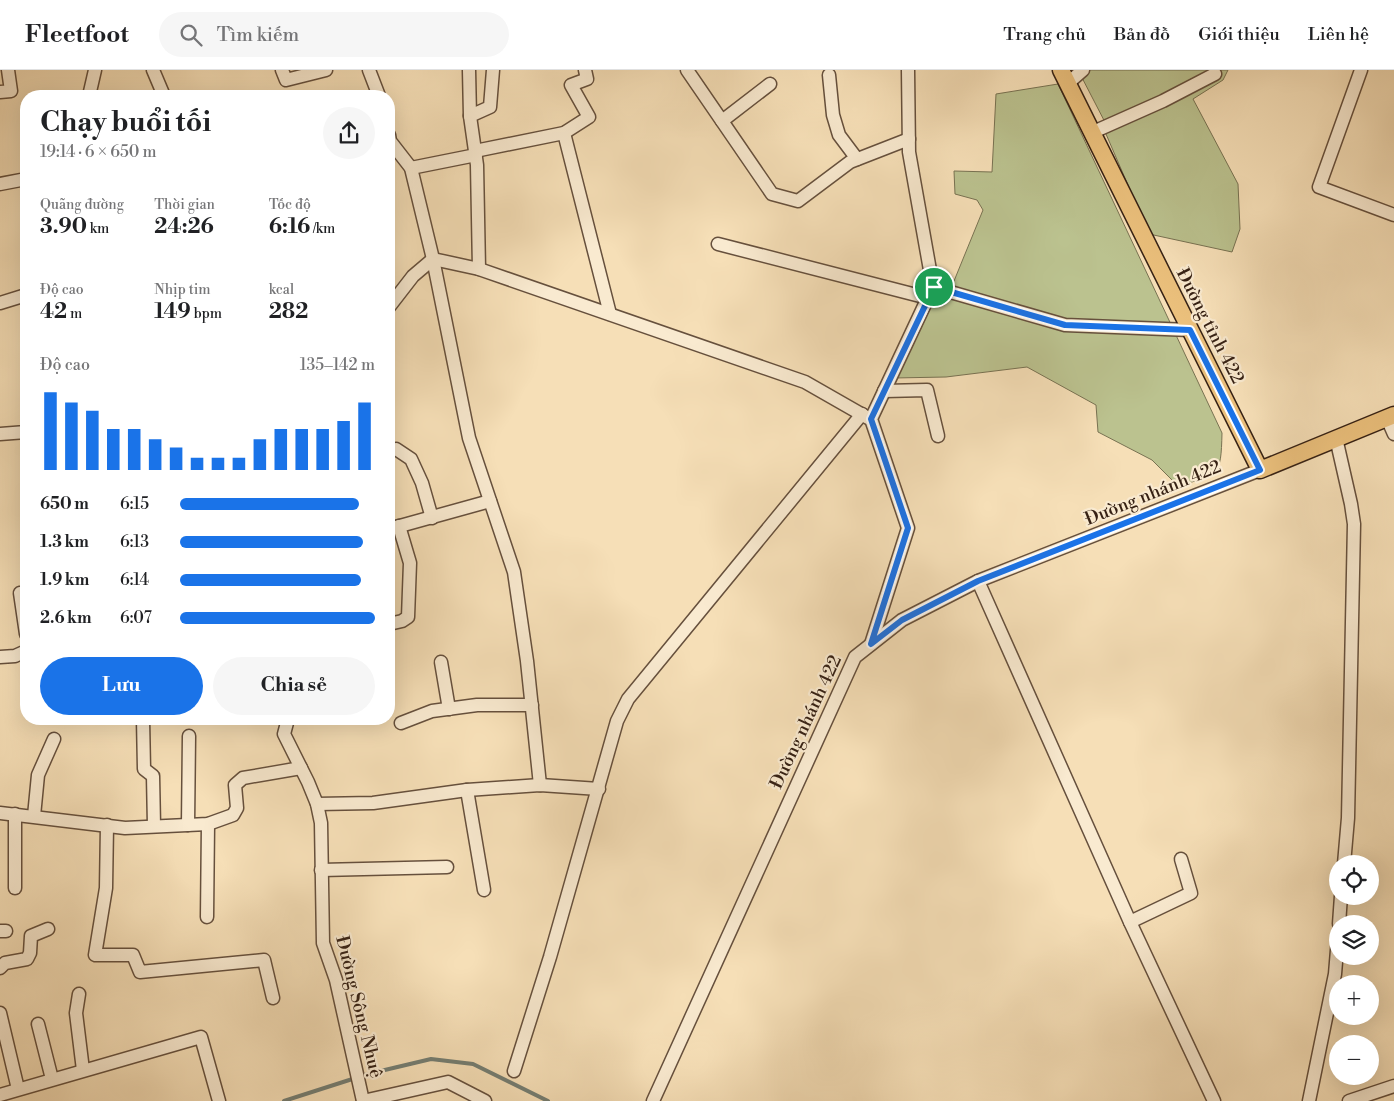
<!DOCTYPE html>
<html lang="vi">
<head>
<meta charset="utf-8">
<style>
  :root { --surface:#fff; --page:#f6f6f6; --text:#202124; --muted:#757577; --line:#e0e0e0; --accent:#1a73e8 }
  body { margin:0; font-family:"Libre Bodoni",serif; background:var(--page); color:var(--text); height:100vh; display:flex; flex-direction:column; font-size:19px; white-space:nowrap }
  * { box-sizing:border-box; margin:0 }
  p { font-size:16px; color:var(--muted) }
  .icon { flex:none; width:28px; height:28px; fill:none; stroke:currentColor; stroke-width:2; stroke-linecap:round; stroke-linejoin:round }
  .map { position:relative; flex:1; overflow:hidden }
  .details { position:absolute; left:20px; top:20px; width:375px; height:635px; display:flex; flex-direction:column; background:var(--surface); border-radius:20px; box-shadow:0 5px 20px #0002 }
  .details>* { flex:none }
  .tools { position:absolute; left:1329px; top:785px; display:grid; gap:10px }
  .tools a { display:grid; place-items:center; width:50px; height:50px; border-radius:50%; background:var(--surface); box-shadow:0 5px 20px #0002; font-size:25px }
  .pin { position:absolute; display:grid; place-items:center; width:42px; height:42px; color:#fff; margin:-21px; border:2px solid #fff; border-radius:50%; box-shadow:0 1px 5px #0007 }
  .round { display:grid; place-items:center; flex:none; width:52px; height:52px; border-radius:26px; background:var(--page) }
  .summary { display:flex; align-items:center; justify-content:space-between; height:85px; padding:0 20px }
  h1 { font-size:28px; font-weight:700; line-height:38px }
  .figures { display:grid; grid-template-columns:repeat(3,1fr); gap:8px; height:85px; padding:5px 20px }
  .figures div { display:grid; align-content:center }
  .figures b { font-size:21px; font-weight:700 }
  .figures small { font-size:14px; font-weight:400 }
  .figures p { font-size:14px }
  .chart { height:140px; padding:10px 20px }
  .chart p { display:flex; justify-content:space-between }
  .chart svg { width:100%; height:90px; margin-top:5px; stroke:var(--accent); stroke-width:6 }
  .action { display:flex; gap:10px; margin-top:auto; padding:10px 20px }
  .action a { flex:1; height:58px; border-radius:30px; background:var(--accent); color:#fff; font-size:20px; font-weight:700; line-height:58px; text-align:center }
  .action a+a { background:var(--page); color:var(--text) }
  ul { padding:0 20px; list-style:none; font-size:16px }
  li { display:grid; grid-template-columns:80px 60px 1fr; align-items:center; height:38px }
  li i { height:12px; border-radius:6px; background:var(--accent) }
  header { display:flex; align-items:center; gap:30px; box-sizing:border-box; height:70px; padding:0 25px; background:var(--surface); border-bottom:1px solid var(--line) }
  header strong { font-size:24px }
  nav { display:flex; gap:28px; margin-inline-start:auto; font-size:18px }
  .search { width:350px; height:45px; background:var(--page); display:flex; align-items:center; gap:12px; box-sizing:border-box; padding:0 18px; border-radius:28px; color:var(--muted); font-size:19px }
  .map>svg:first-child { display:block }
  .green { fill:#bbc28f; stroke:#787252 }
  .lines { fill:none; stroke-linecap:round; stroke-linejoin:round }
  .stream { stroke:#747e73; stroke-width:4 }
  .minor-casing { stroke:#66503d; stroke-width:15 }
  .major-casing { stroke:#362114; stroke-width:19 }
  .minor { stroke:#f9ead0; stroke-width:12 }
  .major { stroke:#ebc07c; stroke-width:16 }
  .route-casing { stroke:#fff; stroke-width:10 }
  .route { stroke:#1a73e8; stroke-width:6 }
  .labels { text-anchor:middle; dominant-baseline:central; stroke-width:4.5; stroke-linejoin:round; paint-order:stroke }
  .street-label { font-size:18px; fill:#362114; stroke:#f9ead0 }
</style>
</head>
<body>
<header>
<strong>Fleetfoot</strong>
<div class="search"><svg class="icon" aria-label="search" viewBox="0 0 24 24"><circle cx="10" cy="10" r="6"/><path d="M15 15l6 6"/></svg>Tìm kiếm</div>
<nav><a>Trang chủ</a><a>Bản đồ</a><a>Giới thiệu</a><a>Liên hệ</a></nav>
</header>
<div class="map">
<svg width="1394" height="1031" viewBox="0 0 1394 1031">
  <rect width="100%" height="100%" fill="#f6dfb7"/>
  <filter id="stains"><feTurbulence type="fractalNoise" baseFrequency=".004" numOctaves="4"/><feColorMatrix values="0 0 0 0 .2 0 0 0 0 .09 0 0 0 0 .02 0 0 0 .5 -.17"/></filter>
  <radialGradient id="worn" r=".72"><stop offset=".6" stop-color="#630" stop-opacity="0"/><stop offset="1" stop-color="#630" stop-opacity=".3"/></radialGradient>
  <g class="green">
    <path d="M1078,0H1228L1223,10L1193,29L1238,114L1240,159L1232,182L1149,164L1106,64L1108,58Z"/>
    <path d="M1058,14L1222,363C1221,407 1219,404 1178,416L1152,390L1098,362L1096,335L1027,297L946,307L894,308L927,239L954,211L983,140L977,130L955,124L954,101L992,102L996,24Z"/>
  </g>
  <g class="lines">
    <path class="stream" d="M284,1031L368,1004L431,989L473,994L548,1031"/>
    <defs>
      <g id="minor">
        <path d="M153,0L164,26"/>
        <path d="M282,0L286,10L326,0"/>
        <path d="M369,0L379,26"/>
        <path d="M469,0L470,46"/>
        <path d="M687,0L772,124L798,131L850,92L909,69"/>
        <path d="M1361,0L1319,117L1394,145"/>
        <path d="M829,5L833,45L839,65L857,89"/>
        <path d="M1067,14L1083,0"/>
        <path d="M0,22L11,21L8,0"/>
        <path d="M89,26L95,0"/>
        <path d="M722,51L770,14"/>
        <path d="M564,63L610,244"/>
        <path d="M1091,63L1163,31L1215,4"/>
        <path d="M389,65L390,71L411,98L433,189L469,368L514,502L527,591L540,715"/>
        <path d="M475,81L564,63L589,47L571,15L587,9L585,0"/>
        <path d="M411,98L476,85"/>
        <path d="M0,114L26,109"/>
        <path d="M718,174L928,228"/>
        <path d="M433,189L479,199L805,312L868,348"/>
        <path d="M479,199L477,95L470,46L490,37L493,0"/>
        <path d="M933,217L1065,255L1190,260"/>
        <path d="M0,233L26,225"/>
        <path d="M389,237L413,206L433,189"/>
        <path d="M884,321L927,320L938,366"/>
        <path d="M1387,348L1394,364"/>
        <path d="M0,364L26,362"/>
        <path d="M1336,368L1351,434L1354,454L1348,748L1344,794"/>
        <path d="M389,381L396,379L411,389L422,413L432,448"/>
        <path d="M389,459L490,431"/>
        <path d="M978,511L1130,852L1214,1031"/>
        <path d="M20,523L26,564"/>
        <path d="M389,554L402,551L408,547L410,493L399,456"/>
        <path d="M871,574L908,458L871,349L933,217L909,82L908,0"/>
        <path d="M0,587L15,586L26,581"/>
        <path d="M441,592L449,639"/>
        <path d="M143,649L144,699L153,706L154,756"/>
        <path d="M288,649L284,664L308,712L317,734L321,753L323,873L336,910L363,1031"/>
        <path d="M401,653L432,641L477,635H532"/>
        <path d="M467,720L484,820"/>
        <path d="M317,734L373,733L467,720L540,715L599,719"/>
        <path d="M0,743L125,758L208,754L233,745L237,738L235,715L243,708L301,698"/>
        <path d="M15,744V818"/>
        <path d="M34,746L38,705L54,669"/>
        <path d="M107,755L106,818L95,885H133L140,902L264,890L273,928"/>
        <path d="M188,755L189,666"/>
        <path d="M321,800L447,797"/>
        <path d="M207,847L208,754"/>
        <path d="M1130,852L1191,823L1181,789"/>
        <path d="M1339,854L1341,826"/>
        <path d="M0,861H6"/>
        <path d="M0,898L5,893L27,889L30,883L31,866L48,859"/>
        <path d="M79,924L76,943L83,1000"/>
        <path d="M0,943L18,1019"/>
        <path d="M38,954L52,1009"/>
        <path d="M514,1001L550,887L617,651L628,629L862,344"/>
        <path d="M0,1025L201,967L219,1031"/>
        <path d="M363,1031L448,1012L485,1031"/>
        <path d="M653,1031L855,587L902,550L978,511L1260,400"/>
        <path d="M1309,1031L1335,904L1338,868"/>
        <path d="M1349,1031L1394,1016"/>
      </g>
      <path id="major" d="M1061,0L1260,400L1394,345"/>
    </defs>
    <use href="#minor" class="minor-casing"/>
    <use href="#major" class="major-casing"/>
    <use href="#minor" class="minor"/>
    <use href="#major" class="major"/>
  </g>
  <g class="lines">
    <defs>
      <path id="route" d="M934,217L1065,255L1190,260L1260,400L978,511L902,550L871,574L908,458L871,349Z"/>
    </defs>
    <use href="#route" class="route-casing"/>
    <use href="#route" class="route"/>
  </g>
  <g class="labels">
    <g class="street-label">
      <text transform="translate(1210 256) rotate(63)">Đường tỉnh 422</text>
      <text transform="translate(1153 423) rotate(-22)">Đường nhánh 422</text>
      <text transform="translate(806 652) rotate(-65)">Đường nhánh 422</text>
      <text transform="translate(359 937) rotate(76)">Đường Sông Nhuệ</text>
    </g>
  </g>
  <rect width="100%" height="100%" filter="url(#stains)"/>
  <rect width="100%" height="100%" fill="url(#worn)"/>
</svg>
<div class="tools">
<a><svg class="icon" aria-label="locate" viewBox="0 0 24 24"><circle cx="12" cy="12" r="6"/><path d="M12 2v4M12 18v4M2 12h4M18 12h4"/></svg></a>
<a><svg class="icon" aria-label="layers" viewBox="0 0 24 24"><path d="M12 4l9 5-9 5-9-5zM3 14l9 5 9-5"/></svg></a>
<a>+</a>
<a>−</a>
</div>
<div class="pin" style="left:934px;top:217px;background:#1e9e55"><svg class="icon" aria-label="arrive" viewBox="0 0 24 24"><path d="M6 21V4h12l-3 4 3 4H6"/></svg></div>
<section class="details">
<div class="summary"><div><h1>Chạy buổi tối</h1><p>19:14 · 6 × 650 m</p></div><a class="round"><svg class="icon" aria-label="share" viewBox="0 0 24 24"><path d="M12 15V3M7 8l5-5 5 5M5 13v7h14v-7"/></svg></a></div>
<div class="figures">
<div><p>Quãng đường</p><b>3.90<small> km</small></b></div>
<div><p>Thời gian</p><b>24:26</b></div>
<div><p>Tốc độ</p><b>6:16<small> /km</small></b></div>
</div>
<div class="figures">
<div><p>Độ cao</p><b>42<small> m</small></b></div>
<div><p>Nhịp tim</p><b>149<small> bpm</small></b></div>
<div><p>kcal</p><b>282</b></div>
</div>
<div class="chart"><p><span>Độ cao</span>135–142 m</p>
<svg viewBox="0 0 160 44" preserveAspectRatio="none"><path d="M5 44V6M15 44V11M25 44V15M35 44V24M45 44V24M55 44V29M65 44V33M75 44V38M85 44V38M95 44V38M105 44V29M115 44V24M125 44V24M135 44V24M145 44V20M155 44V11"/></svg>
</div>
<ul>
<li><b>650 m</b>6:15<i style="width:92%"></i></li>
<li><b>1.3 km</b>6:13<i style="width:94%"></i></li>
<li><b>1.9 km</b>6:14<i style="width:93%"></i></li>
<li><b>2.6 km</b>6:07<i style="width:100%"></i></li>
</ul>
<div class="action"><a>Lưu</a><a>Chia sẻ</a></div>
</section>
</div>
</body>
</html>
